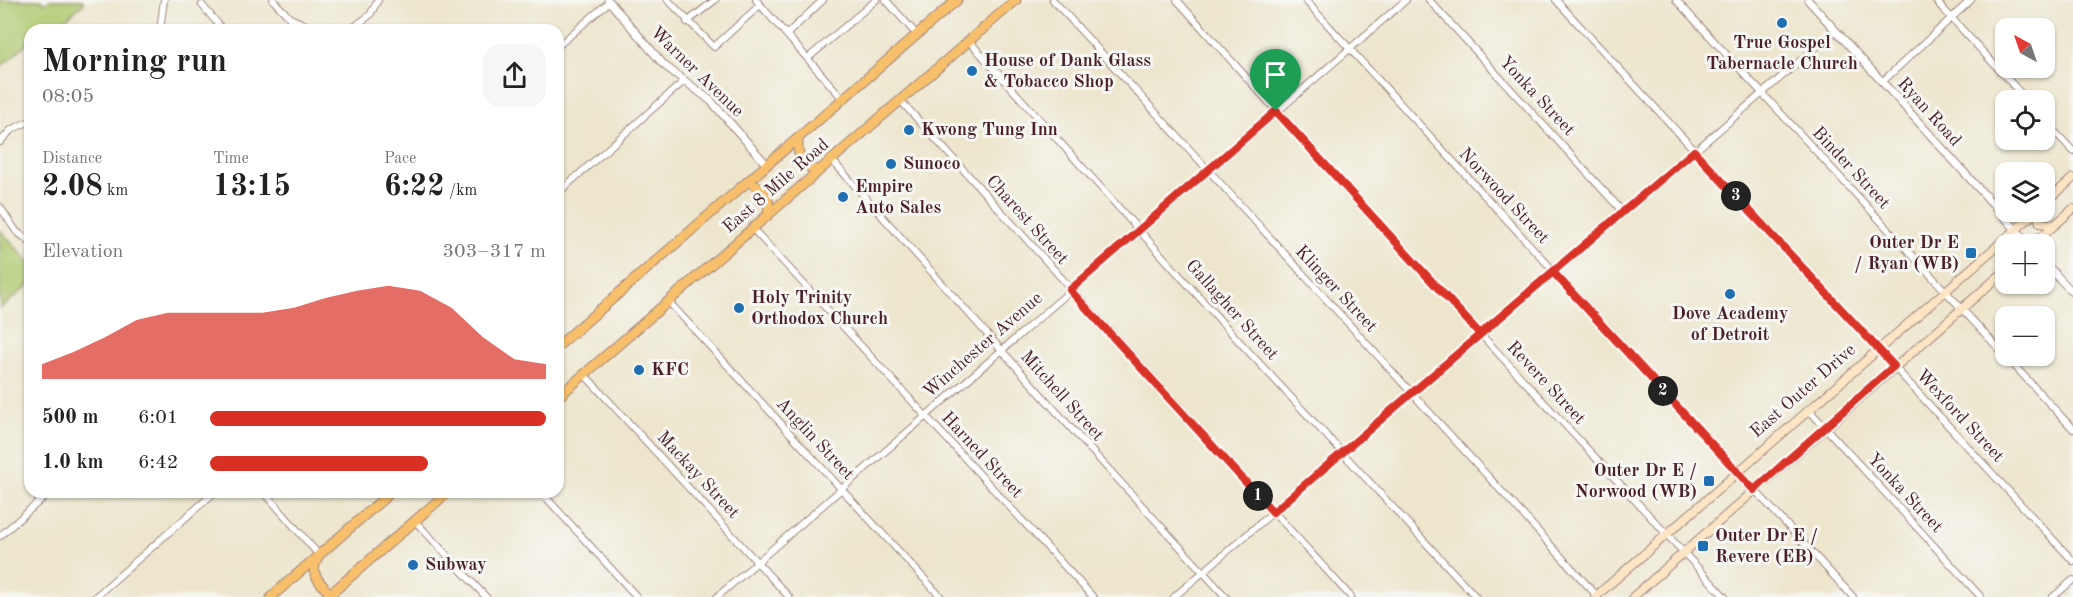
<!DOCTYPE html>
<html lang="en">
<head>
<meta charset="utf-8">
<style>
  :root { --surface:#fff; --page:#f6f6f6; --text:#222; --muted:#767676; --accent:#d93025 }
  body { margin:0; font-family:"Old Standard TT",serif; background:var(--page); color:var(--text); height:100vh; display:flex; flex-direction:column; font-size:22px; white-space:nowrap }
  * { box-sizing:border-box; margin:0 }
  p { font-size:20px; color:var(--muted) }
  .icon { flex:none; width:33px; height:33px; fill:none; stroke:currentColor; stroke-width:2; stroke-linecap:round; stroke-linejoin:round }
  .map { position:relative; flex:1; overflow:hidden }
  .details { position:absolute; left:24px; top:24px; width:540px; height:474px; display:flex; flex-direction:column; background:var(--surface); border-radius:18px; box-shadow:0 2px 4px #0004 }
  .details>* { flex:none }
  .needle { width:39px; rotate:320deg }
  .tools { position:absolute; left:1995px; top:18px; display:grid; gap:12px }
  .tools a { display:grid; place-items:center; width:60px; height:60px; border-radius:12px; background:var(--surface); box-shadow:0 2px 4px #0004; font-size:30px }
  .pin { position:absolute; display:grid; place-items:center; width:51px; height:51px; color:#fff; margin:-62px -26px; border-radius:50% 50% 50% 0; rotate:-45deg; box-shadow:0 0 6px #0007 }
  .pin .icon { rotate:45deg }
  .km { position:absolute; width:30px; height:30px; margin:-15px; border-radius:50%; background:#222; color:#fff; font-size:16px; line-height:30px; text-align:center }
  .round { display:grid; place-items:center; flex:none; width:63px; height:63px; border-radius:18px; background:var(--page) }
  .head { display:flex; align-items:center; justify-content:space-between; height:102px; padding:0 18px }
  h1 { font-size:33px; font-weight:600; line-height:45px }
  .stats { display:grid; grid-template-columns:repeat(3,1fr); gap:9px; height:102px; padding:6px 18px }
  .stats div { display:grid; align-content:center }
  .stats b { font-size:30px; font-weight:600 }
  .stats small { font-size:16px; font-weight:400 }
  .stats p { font-size:16px }
  .chart { height:168px; padding:12px 18px }
  .chart p { display:flex; justify-content:space-between }
  .chart svg { width:100%; height:108px; margin-top:6px; fill:var(--accent); opacity:.7 }
  ul { padding:0 18px; list-style:none; font-size:20px }
  li { display:grid; grid-template-columns:96px 72px 1fr; align-items:center; height:45px }
  li i { height:15px; border-radius:8px; background:var(--accent) }
  .map>svg:first-child { display:block }
  .green { fill:#afc96f; stroke:#7c744d; stroke-width:1.5 }
  .lines { fill:none; stroke-linecap:round; stroke-linejoin:round }
  .minor-casing { stroke:#9c827c; stroke-width:8 }
  .tertiary-casing { stroke:#9c827c; stroke-width:9 }
  .secondary-casing { stroke:#9c827c; stroke-width:10 }
  .trunk-casing { stroke:#9c827c; stroke-width:11 }
  .minor { stroke:#fff; stroke-width:6 }
  .tertiary { stroke:#fff; stroke-width:7 }
  .secondary { stroke:#fce5c4; stroke-width:8 }
  .trunk { stroke:#f8bf6c; stroke-width:9 }
  .route-casing { stroke:#fff; stroke-width:12 }
  .route { stroke:#d93025; stroke-width:8 }
  .poi-dot { fill:#1f6fb2; stroke:#f6f6f2; stroke-width:2 }
  .labels { text-anchor:middle; dominant-baseline:central; stroke-width:6; stroke-linejoin:round; paint-order:stroke }
  .poi-label { font-size:18px; font-weight:bold; fill:#4a1f2b; stroke:#f6f6f2; text-anchor:start }
  .street-label { font-size:18px; fill:#4a1f2b; stroke:#f6f6f2 }
</style>
</head>
<body>
<div class="map">
<svg width="2073" height="597" viewBox="0 0 2073 597">
  <rect width="100%" height="100%" fill="#f6f6f2"/>
  <filter id="ink" filterUnits="userSpaceOnUse"><feTurbulence type="fractalNoise" baseFrequency=".0167" numOctaves="2"/><feDisplacementMap in="SourceGraphic" scale="12" xChannelSelector="R" yChannelSelector="G"/><feConvolveMatrix kernelMatrix="1 2 1 2 8 2 1 2 1" color-interpolation-filters="sRGB"/></filter>
  <filter id="wash" filterUnits="userSpaceOnUse"><feTurbulence type="fractalNoise" baseFrequency=".008" numOctaves="4" result="noise"/><feDisplacementMap in="SourceGraphic" scale="24" xChannelSelector="R" yChannelSelector="G"/><feGaussianBlur stdDeviation="1.35" result="paint"/><feColorMatrix in="noise" values="0 0 0 0 0 0 0 0 0 0 0 0 0 0 0 0 0 1.4 0 .05"/><feComposite in="paint" operator="in"/></filter>
  <g filter="url(#wash)">
    <rect width="100%" height="100%" fill="#ede6cd"/>
    <g class="green">
      <path d="M0,0H42L45,3L49,0H82L84,3L53,30L47,26L42,30H30V41L0,67Z"/>
      <path d="M0,230L30,263V284L0,309Z"/>
    </g>
  </g>
  <g filter="url(#ink)">
    <g class="lines">
      <defs>
        <g id="minor">
          <path d="M273,0L290,18L317,30"/>
          <path d="M668,0L714,47L760,5"/>
          <path d="M756,0L843,99"/>
          <path d="M886,0L917,35"/>
          <path d="M1053,0L1598,597"/>
          <path d="M1177,0L1367,212L1725,597"/>
          <path d="M1305,0L1853,597"/>
          <path d="M1429,0L1623,212"/>
          <path d="M1556,0L2073,561"/>
          <path d="M1676,0L2073,429"/>
          <path d="M1935,0L2027,100"/>
          <path d="M202,5L223,30"/>
          <path d="M290,18L293,30"/>
          <path d="M687,22L715,0"/>
          <path d="M160,30L164,0"/>
          <path d="M350,30L370,15L378,0"/>
          <path d="M787,34L823,0"/>
          <path d="M969,41L1236,338L1476,597"/>
          <path d="M558,46L609,2"/>
          <path d="M808,58L876,0"/>
          <path d="M1882,82L1971,0"/>
          <path d="M900,100L1351,597"/>
          <path d="M2044,120L2073,151"/>
          <path d="M0,142L11,130L30,121"/>
          <path d="M831,159L1079,437L1226,597"/>
          <path d="M558,193L684,81"/>
          <path d="M0,207L16,231L30,242"/>
          <path d="M752,228L1093,597"/>
          <path d="M668,301L941,597"/>
          <path d="M584,374L789,597"/>
          <path d="M1808,409L1981,597"/>
          <path d="M264,492L319,555"/>
          <path d="M541,492L637,597"/>
          <path d="M415,521L486,597"/>
          <path d="M0,536L50,492"/>
          <path d="M95,597L215,492"/>
          <path d="M717,597L1406,0"/>
          <path d="M1174,597L1835,31"/>
          <path d="M2053,597L2073,580"/>
        </g>
        <g id="tertiary">
          <path d="M608,0L664,65L711,101L767,165"/>
          <path d="M1808,0L2029,244"/>
          <path d="M2044,262L2073,293"/>
        </g>
        <g id="secondary">
          <path d="M2044,204L2073,178"/>
          <path d="M2037,212L2040,223L2055,225"/>
          <path d="M2033,244L2073,209"/>
          <path d="M1595,597L2036,212"/>
          <path d="M1633,597L2006,270"/>
        </g>
        <g id="trunk">
          <path d="M798,138C797,156 800,165 818,171"/>
          <path d="M747,182C764,187 771,197 768,214"/>
          <path d="M558,346L957,0"/>
          <path d="M558,397L1016,0"/>
          <path d="M318,557C308,575 320,581 330,594"/>
          <path d="M271,597L391,492"/>
          <path d="M327,597L448,492"/>
        </g>
      </defs>
      <use href="#minor" class="minor-casing"/>
      <use href="#tertiary" class="tertiary-casing"/>
      <use href="#secondary" class="secondary-casing"/>
      <use href="#trunk" class="trunk-casing"/>
      <use href="#minor" class="minor"/>
      <use href="#tertiary" class="tertiary"/>
      <use href="#secondary" class="secondary"/>
      <use href="#trunk" class="trunk"/>
    </g>
  </g>
  <g class="lines" filter="url(#ink)">
    <defs>
      <path id="route" d="M1276,111L1070,290L1273,512L1553,272L1754,490L1894,366L1694,151L1480,334L1276,111"/>
    </defs>
    <use href="#route" class="route-casing"/>
    <use href="#route" class="route"/>
  </g>
  <g class="poi-dot">
    <circle cx="1782" cy="23" r="6"/>
    <circle cx="972" cy="71" r="6"/>
    <circle cx="909" cy="130" r="6"/>
    <circle cx="891" cy="164" r="6"/>
    <circle cx="843" cy="197" r="6"/>
    <rect x="1965" y="247" width="12" height="12" rx="3"/>
    <circle cx="1730" cy="294" r="6"/>
    <circle cx="739" cy="308" r="6"/>
    <circle cx="639" cy="370" r="6"/>
    <rect x="1703" y="475" width="12" height="12" rx="3"/>
    <rect x="1697" y="540" width="12" height="12" rx="3"/>
    <circle cx="413" cy="565" r="6"/>
  </g>
  <g class="labels">
    <g class="poi-label">
      <text x="1782" y="43" text-anchor="middle">True Gospel<tspan x="1782" dy="21">Tabernacle Church</tspan></text>
      <text x="984" y="61">House of Dank Glass<tspan x="984" dy="21">&amp; Tobacco Shop</tspan></text>
      <text x="921" y="130">Kwong Tung Inn</text>
      <text x="903" y="164">Sunoco</text>
      <text x="855" y="187">Empire<tspan x="855" dy="21">Auto Sales</tspan></text>
      <text x="1959" y="243" text-anchor="end">Outer Dr E<tspan x="1959" dy="21">/ Ryan (WB)</tspan></text>
      <text x="751" y="298">Holy Trinity<tspan x="751" dy="21">Orthodox Church</tspan></text>
      <text x="1730" y="314" text-anchor="middle">Dove Academy<tspan x="1730" dy="21">of Detroit</tspan></text>
      <text x="651" y="370">KFC</text>
      <text x="1697" y="471" text-anchor="end">Outer Dr E /<tspan x="1697" dy="21">Norwood (WB)</tspan></text>
      <text x="1715" y="536">Outer Dr E /<tspan x="1715" dy="21">Revere (EB)</tspan></text>
      <text x="425" y="565">Subway</text>
    </g>
    <g class="street-label">
      <text transform="translate(697 72) rotate(44)">Warner Avenue</text>
      <text transform="translate(1537 96) rotate(47)">Yonka Street</text>
      <text transform="translate(1929 112) rotate(48)">Ryan Road</text>
      <text transform="translate(1851 168) rotate(47)">Binder Street</text>
      <text transform="translate(776 186) rotate(-41)">East 8 Mile Road</text>
      <text transform="translate(1504 196) rotate(47)">Norwood Street</text>
      <text transform="translate(1027 220) rotate(48)">Charest Street</text>
      <text transform="translate(1336 289) rotate(47)">Klinger Street</text>
      <text transform="translate(1232 310) rotate(48)">Gallagher Street</text>
      <text transform="translate(983 345) rotate(-41)">Winchester Avenue</text>
      <text transform="translate(1546 383) rotate(47)">Revere Street</text>
      <text transform="translate(1803 391) rotate(-41)">East Outer Drive</text>
      <text transform="translate(1062 396) rotate(48)">Mitchell Street</text>
      <text transform="translate(1960 416) rotate(47)">Wexford Street</text>
      <text transform="translate(815 439) rotate(47)">Anglin Street</text>
      <text transform="translate(982 455) rotate(47)">Harned Street</text>
      <text transform="translate(698 475) rotate(47)">Mackay Street</text>
      <text transform="translate(1905 493) rotate(47)">Yonka Street</text>
    </g>
  </g>
</svg>
<div class="tools">
<a><svg class="needle" viewBox="-14 -14 28 28"><path d="M0-13l5 13h-10z" fill="#e53935"/><path d="M0 13l5-13h-10z" fill="#767676"/></svg></a>
<a><svg class="icon" aria-label="locate" viewBox="0 0 24 24"><circle cx="12" cy="12" r="6"/><path d="M12 2v4M12 18v4M2 12h4M18 12h4"/></svg></a>
<a><svg class="icon" aria-label="layers" viewBox="0 0 24 24"><path d="M12 4l9 5-9 5-9-5zM3 14l9 5 9-5"/></svg></a>
<a>+</a>
<a>−</a>
</div>
<div class="pin" style="left:1276px;top:111px;background:#1e9e55"><svg class="icon" aria-label="arrive" viewBox="0 0 24 24"><path d="M6 21V4h12l-3 4 3 4H6"/></svg></div>
<b class="km" style="left:1258px;top:496px">1</b>
<b class="km" style="left:1663px;top:391px">2</b>
<b class="km" style="left:1736px;top:196px">3</b>
<section class="details">
<div class="head"><div><h1>Morning run</h1><p>08:05</p></div><a class="round"><svg class="icon" aria-label="share" viewBox="0 0 24 24"><path d="M12 15V3M7 8l5-5 5 5M5 13v7h14v-7"/></svg></a></div>
<div class="stats">
<div><p>Distance</p><b>2.08<small> km</small></b></div>
<div><p>Time</p><b>13:15</b></div>
<div><p>Pace</p><b>6:22<small> /km</small></b></div>
</div>
<div class="chart"><p><span>Elevation</span>303–317 m</p>
<svg viewBox="0 0 160 44" preserveAspectRatio="none"><path d="M0 44V38L10 33L20 27L30 20L40 17L50 17L60 17L70 17L80 15L90 11L100 8L110 6L120 8L130 15L140 27L150 36L160 38V44z"/></svg>
</div>
<ul>
<li><b>500 m</b>6:01<i style="width:100%"></i></li>
<li><b>1.0 km</b>6:42<i style="width:65%"></i></li>
</ul>
</section>
</div>
</body>
</html>
